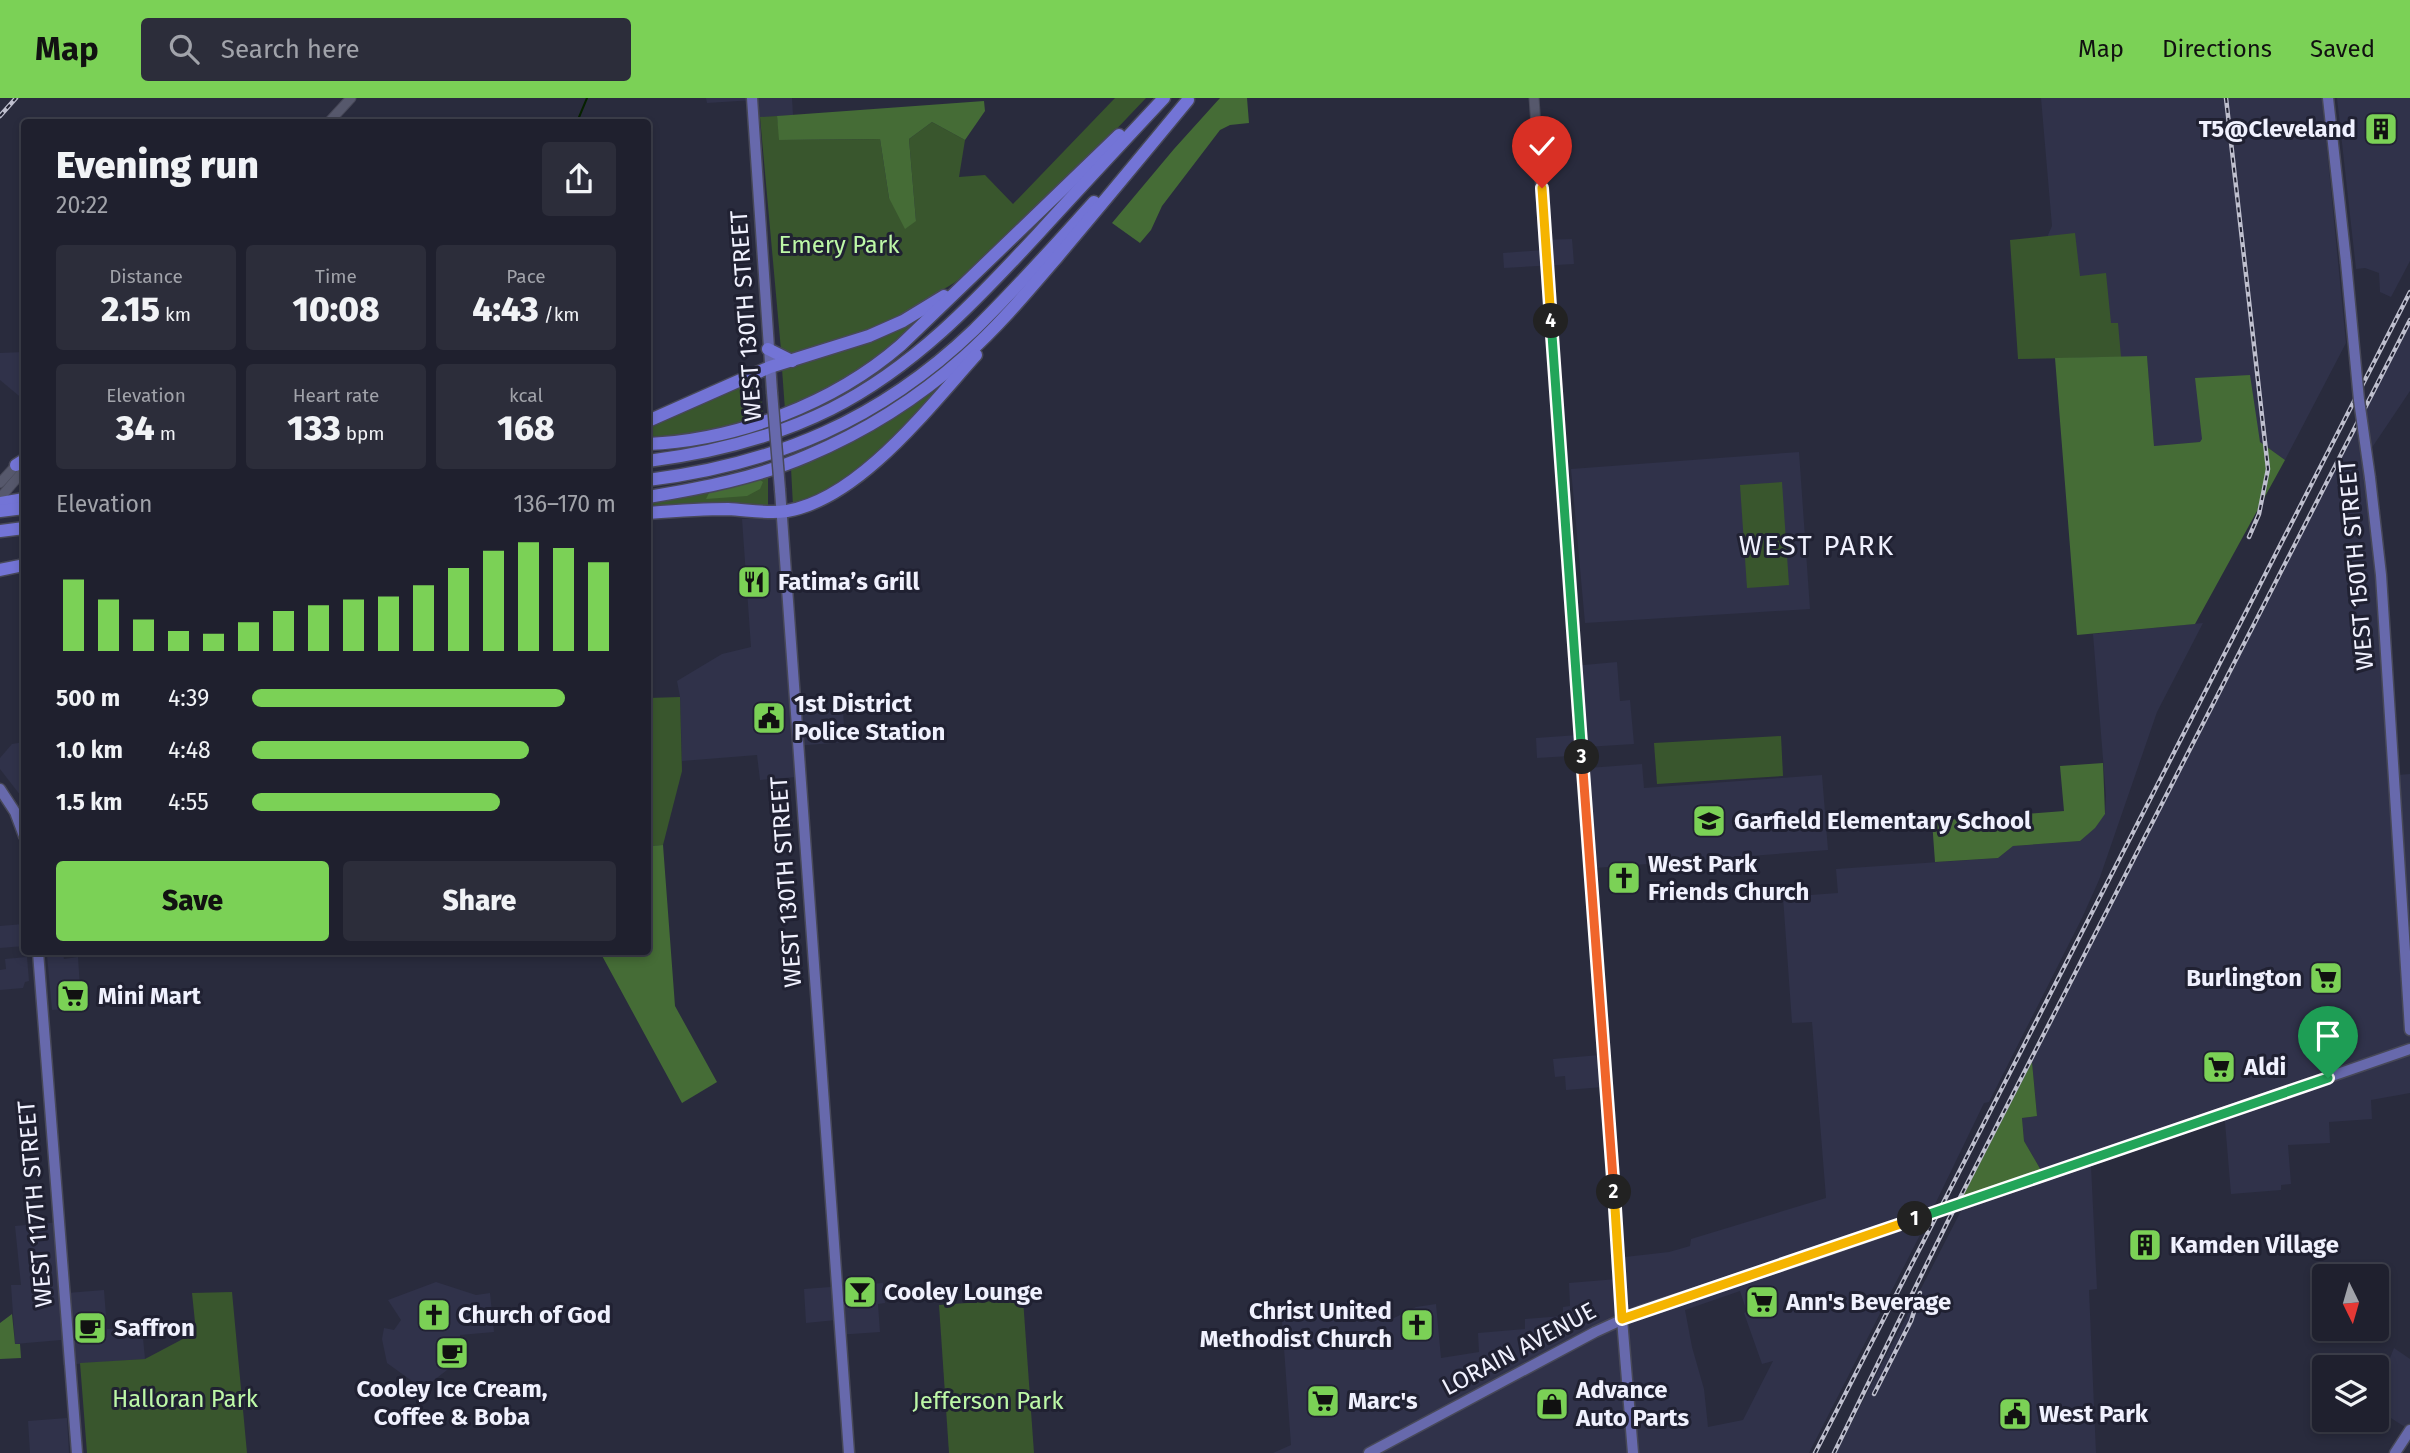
<!DOCTYPE html>
<html lang="en">
<head>
<meta charset="utf-8">
<style>
  :root { --surface:#1f202e; --page:#2c2d3a; --text:#f1f3f6; --muted:#a1a3aa; --line:#3c3e4a; --accent:#7bd156 }
  body { margin:0; font-family:"Fira Sans",sans-serif; background:var(--page); color:var(--text); height:100vh; display:flex; flex-direction:column; font-size:26px; white-space:nowrap }
  * { box-sizing:border-box; margin:0 }
  p { font-size:23px; color:var(--muted) }
  .icon { flex:none; width:38px; height:38px; fill:none; stroke:currentColor; stroke-width:2; stroke-linecap:round; stroke-linejoin:round }
  .map { position:relative; flex:1; overflow:hidden }
  .details { position:absolute; left:21px; top:21px; width:630px; height:836px; display:flex; flex-direction:column; background:var(--surface); border-radius:7px; box-shadow:0 4px 10px #0003,0 0 0 2px var(--line) }
  .details>* { flex:none }
  .needle { width:46px; rotate:175deg }
  .controls { position:absolute; left:2312px; top:1166px; display:grid; gap:14px }
  .controls a { display:grid; place-items:center; width:77px; height:77px; border-radius:7px; background:var(--surface); box-shadow:0 4px 10px #0003,0 0 0 2px var(--line); font-size:35px }
  .pin { position:absolute; display:grid; place-items:center; width:60px; height:60px; color:#fff; margin:-72px -30px; border-radius:50% 50% 50% 0; rotate:-45deg; box-shadow:0 0 7px #0007 }
  .pin .icon { rotate:45deg }
  .km { position:absolute; width:35px; height:35px; margin:-18px; border-radius:50%; background:#222; color:#fff; font-size:19px; line-height:35px; text-align:center }
  .round { display:grid; place-items:center; flex:none; width:74px; height:74px; border-radius:7px; background:var(--page) }
  .summary { display:flex; align-items:center; justify-content:space-between; height:119px; padding:0 35px }
  h1 { font-size:38px; font-weight:800; line-height:52px }
  .metrics { display:grid; grid-template-columns:repeat(3,1fr); gap:10px; height:119px; padding:7px 35px }
  .metrics div { display:grid; align-content:center; border-radius:7px; background:var(--page); text-align:center }
  .metrics b { font-size:35px; font-weight:800 }
  .metrics small { font-size:19px; font-weight:400 }
  .metrics p { font-size:19px }
  .chart { height:196px; padding:14px 35px }
  .chart p { display:flex; justify-content:space-between }
  .chart svg { width:100%; height:126px; margin-top:7px; stroke:var(--accent); stroke-width:6 }
  .primary-button { display:flex; gap:14px; margin-top:auto; padding:14px 35px }
  .primary-button a { flex:1; height:80px; border-radius:7px; background:var(--accent); color:#111; font-size:28px; font-weight:800; line-height:80px; text-align:center }
  .primary-button a+a { background:var(--page); color:var(--text) }
  ul { padding:0 35px; list-style:none; font-size:23px }
  li { display:grid; grid-template-columns:112px 84px 1fr; align-items:center; height:52px }
  li i { height:18px; border-radius:9px; background:var(--accent) }
  header { display:flex; align-items:center; gap:42px; box-sizing:border-box; height:98px; padding:0 35px; background:var(--accent); color:#111 }
  header strong { font-size:33px }
  nav { display:flex; gap:38px; margin-inline-start:auto; font-size:24px }
  .search { width:490px; height:63px; background:var(--page); display:flex; align-items:center; gap:18px; box-sizing:border-box; padding:0 24px; border-radius:7px; color:var(--muted); font-size:26px }
  .map>svg:first-child { display:block }
  .built { fill:#30324a; fill-rule:evenodd }
  .green { fill:#39562d }
  .forest { fill:#456c36 }
  .lines { fill:none; stroke-linecap:round; stroke-linejoin:round }
  .stream { stroke:#062100; stroke-width:2 }
  .minor-casing { stroke:#474858; stroke-width:11 }
  .major-casing { stroke:#474858; stroke-width:13 }
  .highway-casing { stroke:#474858; stroke-width:15 }
  .minor { stroke:#56586c; stroke-width:9 }
  .major { stroke:#6769ac; stroke-width:10 }
  .highway { stroke:#7374d6; stroke-width:12 }
  .rail-casing { stroke:#bebfce; stroke-width:4.5 }
  .rail { stroke:#202132; stroke-width:2; stroke-dasharray:5; stroke-linecap:butt }
  .major-bridge-casing { stroke:#474858; stroke-width:13; stroke-linecap:butt }
  .major-bridge { stroke:#6769ac; stroke-width:10 }
  .split-1-casing { stroke:#fff; stroke-width:14 }
  .split-2-casing { stroke:#fff; stroke-width:14 }
  .split-3-casing { stroke:#fff; stroke-width:14 }
  .split-4-casing { stroke:#fff; stroke-width:14 }
  .split-5-casing { stroke:#fff; stroke-width:14 }
  .split-1 { stroke:#22a559; stroke-width:9 }
  .split-2 { stroke:#f5b400; stroke-width:9 }
  .split-3 { stroke:#f0652b; stroke-width:9 }
  .split-4 { stroke:#22a559; stroke-width:9 }
  .split-5 { stroke:#f5b400; stroke-width:9 }
  .labels { text-anchor:middle; dominant-baseline:central; stroke-width:6; stroke-linejoin:round; paint-order:stroke }
  .poi-label { font-size:24px; font-weight:bold; fill:#f0f1fe; stroke:#202132; text-anchor:start }
  .park-label { font-size:24px; fill:#bdf8a7; stroke:#202132 }
  .street-label { font-size:24px; fill:#f0f1fe; stroke:#202132 }
  .quarter-label { font-size:28px; letter-spacing:2px; fill:#f0f1fe; stroke:#202132 }
</style>
</head>
<body>
<header>
<strong>Map</strong>
<div class="search"><svg class="icon" aria-label="search" viewBox="0 0 24 24"><circle cx="10" cy="10" r="6"/><path d="M15 15l6 6"/></svg>Search here</div>
<nav><a>Map</a><a>Directions</a><a>Saved</a></nav>
</header>
<div class="map">
<svg width="2410" height="1355" viewBox="0 0 2410 1355">
  <rect width="100%" height="100%" fill="#292b3d"/>
  <g class="built">
    <path d="M706,0H792L793,17L756,20L754,2L707,5Z"/>
    <path d="M2041,0H2322L2346,245L2285,362L2254,340L2154,348L2147,259L2055,260L2048,137L2052,128Z"/>
    <path d="M2337,0H2410V163L2391,199L2380,194L2379,175L2365,170L2356,171Z"/>
    <path d="M1572,141L1574,166L1504,170L1503,155L1543,152V142Z"/>
    <path d="M2410,223V293L2369,354L2397,677L2410,676V995L2371,1002L2372,1021L2329,1024L2330,1045L2288,1047L2291,1086L2281,1087V1092L2231,1096L2224,1012L2042,1074L2024,1043L2022,1020L2037,1018L2032,964Z"/>
    <path d="M24,254V302L0,282V255Z"/>
    <path d="M1799,354L1810,511L1585,525L1571,371Z"/>
    <path d="M786,419L797,615L843,612L845,644L795,648L797,679L760,682L757,657L682,663L680,599L677,583L722,556L751,549L742,421Z"/>
    <path d="M2203,525L2157,614L2099,782L2082,820L1989,1004L1984,1005L1923,1131L1809,1355H1273L1291,1347L1281,1209L1356,1204L1381,1213L1390,1222L1416,1209L1436,1206L1441,1260L1479,1254L1478,1235L1525,1231V1221L1563,1218V1209L1570,1208L1569,1185L1617,1181L1616,1160L1669,1154L1690,1148L1691,1141L1826,1100L1812,924L1792,925L1783,799L1838,795L1836,771L1998,760L2013,748L2080,743L2105,716L2106,698L2093,536ZM1740,1193L1747,1214L1744,1215L1762,1266L1773,1263L1743,1322L1708,1329L1704,1291L1692,1249L1685,1212Z"/>
    <path d="M1617,564L1620,603L1630,602L1634,646L1586,649V657L1537,660L1536,640L1578,637L1573,568Z"/>
    <path d="M24,644V702L0,671V660L12,646Z"/>
    <path d="M1642,666L1644,690L1822,677L1828,752L1595,770L1588,670Z"/>
    <path d="M24,826V848L0,850V828Z"/>
    <path d="M63,855L64,861L78,859L81,905L67,906L68,911L52,912L47,857Z"/>
    <path d="M27,859L29,883L25,884L23,890L0,892V872L6,871L5,861Z"/>
    <path d="M1600,957L1603,989L1566,992L1565,978L1555,979L1553,961Z"/>
    <path d="M2091,1068L2097,1191L2089,1192L2096,1355H1836L1962,1111Z"/>
    <path d="M60,1124L67,1195L104,1192L107,1231L142,1229L145,1261L63,1267L61,1242L15,1246L11,1187H21L15,1128Z"/>
    <path d="M436,1184L476,1197L490,1195L494,1234L460,1237L462,1260L423,1291L387,1265L382,1241L384,1230L394,1232L401,1222L388,1202Z"/>
    <path d="M883,1185L885,1205L878,1206L880,1234L837,1237L836,1222L806,1225L804,1191Z"/>
    <path d="M2394,1250L2410,1261V1327L2408,1331L2377,1311L2376,1295Z"/>
    <path d="M67,1320L69,1355H30L28,1323Z"/>
  </g>
  <g class="green">
    <path d="M1115,0H1146L1108,40L971,172L954,185L887,225L795,258L781,252L760,19L777,18L780,42L880,41L889,100L916,123L909,41L932,24L965,42L959,79L985,77L1013,106Z"/>
    <path d="M2075,135L2080,178L2106,175L2111,225H2118L2121,259L2018,261L2010,142Z"/>
    <path d="M926,214L928,217L895,248L838,287L785,312L782,271Z"/>
    <path d="M959,270L871,364L822,397L793,408L791,370C858,343 902,315 959,270Z"/>
    <path d="M760,280L763,320L703,336L648,342V326Z"/>
    <path d="M768,377V410L684,406L648,411V404Z"/>
    <path d="M1782,384L1789,487L1747,490L1740,387Z"/>
    <path d="M680,599L682,673L663,747L648,748V600Z"/>
    <path d="M1781,638L1783,678L1657,686L1654,645Z"/>
    <path d="M232,1194L247,1355H87L80,1265L145,1261L196,1234L192,1195Z"/>
    <path d="M1023,1201L1034,1355H949L939,1207Z"/>
  </g>
  <g class="forest">
    <path d="M1220,0H1247L1249,25L1230,27L1220,32L1162,108L1151,132L1140,145L1112,125L1174,51Z"/>
    <path d="M984,3L985,13L965,42L932,24L909,41L916,123L905,131L889,100L880,41L779,42L777,18Z"/>
    <path d="M2147,258L2154,348L2200,344L2202,341L2195,280L2250,277L2260,344L2285,362L2195,526L2077,537L2055,260Z"/>
    <path d="M760,382L763,384L760,391L747,398L706,401L709,395Z"/>
    <path d="M2103,665L2105,716L2095,730L2080,743L2013,748L1998,760L1935,764L1932,723L2064,713L2060,668Z"/>
    <path d="M663,747L675,908L717,984L682,1005L600,854H648V748Z"/>
    <path d="M2032,964L2037,1018L2022,1020L2024,1043L2042,1074L1962,1100Z"/>
    <path d="M12,1216L15,1246H20L21,1260L0,1261V1225Z"/>
  </g>
  <g class="lines">
    <path class="stream" d="M577,24L587,0"/>
    <defs>
      <g id="minor">
        <path d="M1534,0L1622,1221"/>
        <path d="M329,24L351,0"/>
        <path d="M0,385L20,363"/>
        <path d="M0,400L24,372"/>
      </g>
      <g id="major">
        <path d="M752,0L772,294"/>
        <path d="M2328,0L2346,164"/>
        <path d="M2370,380L2381,477L2410,932"/>
        <path d="M780,392L849,1355"/>
        <path d="M0,691L15,714L24,738"/>
        <path d="M38,854L77,1355"/>
        <path d="M1622,1221L1633,1355"/>
        <path d="M1369,1355L1595,1234L1641,1213L1804,1160L2410,951"/>
        <path d="M2395,1355L2410,1332"/>
      </g>
      <g id="highway">
        <path d="M768,251L792,263"/>
        <path d="M648,323L770,269L869,238L903,223L944,198"/>
        <path d="M648,346C737,342 833,306 901,247L1119,37"/>
        <path d="M648,363C711,355 773,340 831,311C914,269 975,204 1037,137C1079,91 1121,46 1164,0"/>
        <path d="M16,367L24,362"/>
        <path d="M648,382C776,366 880,322 974,232C1016,191 1055,147 1094,104"/>
        <path d="M648,399C702,390 756,380 807,358C864,334 918,300 964,259C999,228 1028,193 1058,158C1102,106 1145,54 1188,2"/>
        <path d="M0,405L24,401"/>
        <path d="M0,413L24,410"/>
        <path d="M648,415C674,413 701,411 728,411C748,412 768,416 787,413C859,401 929,309 976,257"/>
        <path d="M0,433L24,430"/>
        <path d="M0,472L24,467"/>
      </g>
    </defs>
    <use href="#minor" class="minor-casing"/>
    <use href="#major" class="major-casing"/>
    <use href="#highway" class="highway-casing"/>
    <use href="#minor" class="minor"/>
    <use href="#major" class="major"/>
    <use href="#highway" class="highway"/>
    <defs>
      <g id="rail">
        <path d="M2226,0L2268,371L2259,416L2249,439"/>
        <path d="M0,18L16,0"/>
        <path d="M1874,1296L1911,1223L1920,1195"/>
        <path d="M1815,1355L2410,194"/>
        <path d="M1834,1355L1948,1123L2410,222"/>
      </g>
    </defs>
    <use href="#rail" class="rail-casing"/>
    <use href="#rail" class="rail"/>
    <defs>
      <g id="major-bridge">
        <path d="M2346,164L2359,302L2370,380"/>
        <path d="M772,294L780,392"/>
      </g>
    </defs>
    <use href="#major-bridge" class="major-bridge-casing"/>
    <use href="#major-bridge" class="major-bridge"/>
  </g>
  <g class="lines">
    <defs>
      <path id="split-1" d="M1915,1121L2328,980"/>
      <path id="split-2" d="M1614,1094L1622,1221L1915,1121"/>
      <path id="split-3" d="M1582,659L1614,1094"/>
      <path id="split-4" d="M1551,223L1582,659"/>
      <path id="split-5" d="M1542,90L1551,223"/>
    </defs>
    <use href="#split-1" class="split-1-casing"/>
    <use href="#split-2" class="split-2-casing"/>
    <use href="#split-3" class="split-3-casing"/>
    <use href="#split-4" class="split-4-casing"/>
    <use href="#split-5" class="split-5-casing"/>
    <use href="#split-1" class="split-1"/>
    <use href="#split-2" class="split-2"/>
    <use href="#split-3" class="split-3"/>
    <use href="#split-4" class="split-4"/>
    <use href="#split-5" class="split-5"/>
  </g>
  <defs>
    <symbol id="building-square" viewBox="-11 -11 22 22"><rect x="-9" y="-9" width="18" height="18" rx="4" fill="#7bd156" stroke="#202132"/><path d="M-4-6H4V6H1V3H-1V6H-4ZM-2.5-4.3h1.7v1.8h-1.7ZM.8-4.3h1.7v1.8H.8ZM-2.5-1h1.7V.8h-1.7ZM.8-1h1.7V.8H.8Z" fill="#111"/></symbol>
    <symbol id="restaurant-square" viewBox="-11 -11 22 22"><rect x="-9" y="-9" width="18" height="18" rx="4" fill="#7bd156" stroke="#202132"/><path d="M-5-6h1v4h1v-4h1v4h1v-4h1v5L-1.5 .5V6h-2V.5L-5-1ZM5-6V6H3V1.5H1.5Q1.5-4 5-6Z" fill="#111"/></symbol>
    <symbol id="civic-square" viewBox="-11 -11 22 22"><rect x="-9" y="-9" width="18" height="18" rx="4" fill="#7bd156" stroke="#202132"/><path d="M-.6-6.5H3V-4.5H.6V-3L4-1V1h2V6H-6V1h2V-1L-.6-3ZM-1.2 2.5V6h2.4V2.5Z" fill="#111"/></symbol>
    <symbol id="school-square" viewBox="-11 -11 22 22"><rect x="-9" y="-9" width="18" height="18" rx="4" fill="#7bd156" stroke="#202132"/><path d="M0-5L7-2L0 1L-7-2ZM-4 1L0 2.5L4 1V4Q0 6-4 4Z" fill="#111"/></symbol>
    <symbol id="church-square" viewBox="-11 -11 22 22"><rect x="-9" y="-9" width="18" height="18" rx="4" fill="#7bd156" stroke="#202132"/><path d="M-1.2-6h2.4v3.5h3.3v2.4h-3.3V6h-2.4V-.1h-3.3v-2.4h3.3Z" fill="#111"/></symbol>
    <symbol id="supermarket-square" viewBox="-11 -11 22 22"><rect x="-9" y="-9" width="18" height="18" rx="4" fill="#7bd156" stroke="#202132"/><path d="M-6-5.5h2.5l.6 2H6L4.5 2H-2.5L-4.4-4H-6ZM-1.5 3.2a1.3 1.3 0 1 0 .1 0ZM3 3.2a1.3 1.3 0 1 0 .1 0Z" fill="#111"/></symbol>
    <symbol id="bar-square" viewBox="-11 -11 22 22"><rect x="-9" y="-9" width="18" height="18" rx="4" fill="#7bd156" stroke="#202132"/><path d="M-6-5H6L.8 .8V4.5H3.5V6h-7V4.5H-.8V.8Z" fill="#111"/></symbol>
    <symbol id="cafe-square" viewBox="-11 -11 22 22"><rect x="-9" y="-9" width="18" height="18" rx="4" fill="#7bd156" stroke="#202132"/><path d="M-5.5-4.5H6V0H3Q3 3.5 0 3.5H-2.5Q-5.5 3.5-5.5 0ZM3-3.2v2h1.7v-2ZM-6 4.5H4V6H-6Z" fill="#111"/></symbol>
    <symbol id="shop-square" viewBox="-11 -11 22 22"><rect x="-9" y="-9" width="18" height="18" rx="4" fill="#7bd156" stroke="#202132"/><path d="M-5-2.5h2.3a2.7 3.5 0 0 1 5.4 0H5L5.5 6h-11ZM-1.5-2.5h3a1.5 2.3 0 0 0-3 0Z" fill="#111"/></symbol>
  </defs>
  <g fill-rule="evenodd">
    <use href="#building-square" x="2362" y="12" width="38" height="38"/>
    <use href="#restaurant-square" x="735" y="465" width="38" height="38"/>
    <use href="#civic-square" x="750" y="601" width="38" height="38"/>
    <use href="#school-square" x="1690" y="704" width="38" height="38"/>
    <use href="#church-square" x="1605" y="761" width="38" height="38"/>
    <use href="#supermarket-square" x="2307" y="861" width="38" height="38"/>
    <use href="#supermarket-square" x="54" y="879" width="38" height="38"/>
    <use href="#supermarket-square" x="2200" y="950" width="38" height="38"/>
    <use href="#building-square" x="2126" y="1128" width="38" height="38"/>
    <use href="#bar-square" x="841" y="1175" width="38" height="38"/>
    <use href="#supermarket-square" x="1743" y="1185" width="38" height="38"/>
    <use href="#church-square" x="415" y="1198" width="38" height="38"/>
    <use href="#church-square" x="1398" y="1208" width="38" height="38"/>
    <use href="#cafe-square" x="71" y="1211" width="38" height="38"/>
    <use href="#cafe-square" x="433" y="1236" width="38" height="38"/>
    <use href="#supermarket-square" x="1304" y="1284" width="38" height="38"/>
    <use href="#shop-square" x="1533" y="1287" width="38" height="38"/>
    <use href="#civic-square" x="1996" y="1297" width="38" height="38"/>
  </g>
  <g class="labels">
    <g class="poi-label">
      <text x="2356" y="31" text-anchor="end">T5@Cleveland</text>
      <text x="778" y="484">Fatima’s Grill</text>
      <text x="794" y="606">1st District<tspan x="794" dy="28">Police Station</tspan></text>
      <text x="1734" y="723">Garfield Elementary School</text>
      <text x="1648" y="766">West Park<tspan x="1648" dy="28">Friends Church</tspan></text>
      <text x="2302" y="880" text-anchor="end">Burlington</text>
      <text x="98" y="898">Mini Mart</text>
      <text x="2244" y="969">Aldi</text>
      <text x="2170" y="1147">Kamden Village</text>
      <text x="884" y="1194">Cooley Lounge</text>
      <text x="1786" y="1204">Ann's Beverage</text>
      <text x="1392" y="1213" text-anchor="end">Christ United<tspan x="1392" dy="28">Methodist Church</tspan></text>
      <text x="458" y="1217">Church of God</text>
      <text x="114" y="1230">Saffron</text>
      <text x="452" y="1291" text-anchor="middle">Cooley Ice Cream,<tspan x="452" dy="28">Coffee &amp; Boba</tspan></text>
      <text x="1576" y="1292">Advance<tspan x="1576" dy="28">Auto Parts</tspan></text>
      <text x="1348" y="1303">Marc's</text>
      <text x="2039" y="1316">West Park</text>
    </g>
    <g class="park-label">
      <text x="839" y="147">Emery Park</text>
      <text x="185" y="1301">Halloran Park</text>
      <text x="988" y="1303">Jefferson Park</text>
    </g>
    <g class="street-label">
      <text transform="translate(746 218) rotate(-94)">WEST 130TH STREET</text>
      <text transform="translate(2356 467) rotate(-95)">WEST 150TH STREET</text>
      <text transform="translate(786 784) rotate(-94)">WEST 130TH STREET</text>
      <text transform="translate(35 1106) rotate(-95)">WEST 117TH STREET</text>
      <text transform="translate(1519 1251) rotate(-28)">LORAIN AVENUE</text>
    </g>
    <g class="quarter-label">
      <text x="1817" y="447">WEST PARK</text>
    </g>
  </g>
</svg>
<div class="controls">
<a><svg class="needle" viewBox="-14 -14 28 28"><path d="M0-13l5 13h-10z" fill="#e53935"/><path d="M0 13l5-13h-10z" fill="#a1a3aa"/></svg></a>
<a><svg class="icon" aria-label="layers" viewBox="0 0 24 24"><path d="M12 4l9 5-9 5-9-5zM3 14l9 5 9-5"/></svg></a>
</div>
<div class="pin" style="left:2328px;top:980px;background:#1e9e55"><svg class="icon" aria-label="arrive" viewBox="0 0 24 24"><path d="M6 21V4h12l-3 4 3 4H6"/></svg></div>
<div class="pin" style="left:1542px;top:90px;background:#d93025"><svg class="icon" aria-label="check" viewBox="0 0 24 24"><path d="M5 12l5 5 9-10"/></svg></div>
<b class="km" style="left:1915px;top:1121px">1</b>
<b class="km" style="left:1614px;top:1094px">2</b>
<b class="km" style="left:1582px;top:659px">3</b>
<b class="km" style="left:1551px;top:223px">4</b>
<section class="details">
<div class="summary"><div><h1>Evening run</h1><p>20:22</p></div><a class="round"><svg class="icon" aria-label="share" viewBox="0 0 24 24"><path d="M12 15V3M7 8l5-5 5 5M5 13v7h14v-7"/></svg></a></div>
<div class="metrics">
<div><p>Distance</p><b>2.15<small> km</small></b></div>
<div><p>Time</p><b>10:08</b></div>
<div><p>Pace</p><b>4:43<small> /km</small></b></div>
</div>
<div class="metrics">
<div><p>Elevation</p><b>34<small> m</small></b></div>
<div><p>Heart rate</p><b>133<small> bpm</small></b></div>
<div><p>kcal</p><b>168</b></div>
</div>
<div class="chart"><p><span>Elevation</span>136–170 m</p>
<svg viewBox="0 0 160 44" preserveAspectRatio="none"><path d="M5 44V19M15 44V26M25 44V33M35 44V37M45 44V38M55 44V34M65 44V30M75 44V28M85 44V26M95 44V25M105 44V21M115 44V15M125 44V9M135 44V6M145 44V8M155 44V13"/></svg>
</div>
<ul>
<li><b>500 m</b>4:39<i style="width:86%"></i></li>
<li><b>1.0 km</b>4:48<i style="width:76%"></i></li>
<li><b>1.5 km</b>4:55<i style="width:68%"></i></li>
</ul>
<div class="primary-button"><a>Save</a><a>Share</a></div>
</section>
</div>
</body>
</html>
